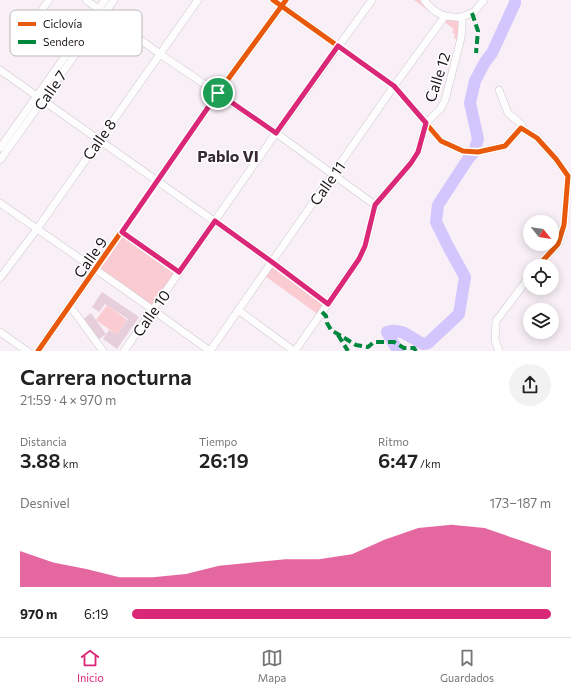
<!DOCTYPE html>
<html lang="es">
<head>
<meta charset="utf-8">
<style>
  :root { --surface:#fff; --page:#f2f2f2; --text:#222; --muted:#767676; --line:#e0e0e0; --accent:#db2777 }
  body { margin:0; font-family:Commissioner,sans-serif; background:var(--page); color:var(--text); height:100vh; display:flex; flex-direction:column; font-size:15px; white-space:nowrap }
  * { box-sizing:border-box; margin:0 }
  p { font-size:13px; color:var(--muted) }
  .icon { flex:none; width:22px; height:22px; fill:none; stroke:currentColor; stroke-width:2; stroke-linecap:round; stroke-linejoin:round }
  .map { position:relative; height:351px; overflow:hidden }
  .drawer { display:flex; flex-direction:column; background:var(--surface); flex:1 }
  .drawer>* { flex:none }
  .needle { width:26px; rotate:120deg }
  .buttons { position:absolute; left:523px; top:215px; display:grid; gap:8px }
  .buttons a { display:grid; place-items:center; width:36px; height:36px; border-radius:50%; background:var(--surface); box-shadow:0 2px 10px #0003; font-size:20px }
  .pin { position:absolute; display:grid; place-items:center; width:34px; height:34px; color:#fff; margin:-17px; border:2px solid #fff; border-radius:50%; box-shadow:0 1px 4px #0007 }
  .round { display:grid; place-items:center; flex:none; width:42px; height:42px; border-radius:21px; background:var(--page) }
  .summary { display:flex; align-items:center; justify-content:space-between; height:68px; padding:0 20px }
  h1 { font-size:22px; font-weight:600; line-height:30px }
  .metrics { display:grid; grid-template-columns:repeat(3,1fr); gap:6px; height:68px; padding:4px 20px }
  .metrics div { display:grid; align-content:center }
  .metrics b { font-size:20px; font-weight:600 }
  .metrics small { font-size:11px; font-weight:400 }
  .metrics p { font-size:11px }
  .chart { height:112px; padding:8px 20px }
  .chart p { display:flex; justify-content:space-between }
  .chart svg { width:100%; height:72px; margin-top:4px; fill:var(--accent); opacity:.7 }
  ul { padding:0 20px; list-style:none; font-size:13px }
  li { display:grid; grid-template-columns:64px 48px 1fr; align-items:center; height:30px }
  li i { height:10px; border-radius:5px; background:var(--accent) }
  .tab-bar { display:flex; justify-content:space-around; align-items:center; height:56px; border-top:1px solid var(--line); background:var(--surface); font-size:11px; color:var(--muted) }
  .tab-bar a { display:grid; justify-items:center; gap:2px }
  .tab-bar .selected { color:var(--accent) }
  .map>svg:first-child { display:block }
  .green { fill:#fbcbd2 }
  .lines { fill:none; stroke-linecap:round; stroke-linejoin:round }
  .river { stroke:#d3c6fc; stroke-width:12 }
  .building { fill:#e6cfda }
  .minor-casing { stroke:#d0c8ce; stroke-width:8 }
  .minor { stroke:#fefdfe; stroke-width:7 }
  .quiet { stroke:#00873e; stroke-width:4; stroke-dasharray:8 4; stroke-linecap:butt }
  .cycleway-casing { stroke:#fff; stroke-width:8 }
  .cycleway { stroke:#e8590c; stroke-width:5 }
  .route-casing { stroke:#fff; stroke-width:8 }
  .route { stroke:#db2777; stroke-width:5 }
  .labels { text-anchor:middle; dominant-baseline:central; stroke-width:3; stroke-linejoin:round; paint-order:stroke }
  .street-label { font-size:15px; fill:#1c151b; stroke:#fff }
  .neighbourhood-label { font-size:16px; font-weight:bold; fill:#392936; stroke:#fff }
  .key { fill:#fff; stroke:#bbb9bb; stroke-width:1 }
  .key-label { font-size:11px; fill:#1c151b }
</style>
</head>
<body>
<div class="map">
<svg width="571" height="351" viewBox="0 0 571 351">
  <rect width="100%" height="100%" fill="#f9eff6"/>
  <g class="green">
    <path d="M414,0H422L431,10L459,20V41L454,38L455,34L452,32L454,29Z"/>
    <path d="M123,235L177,273L153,307L100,268Z"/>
    <path d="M272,265L326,304L319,315L265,276Z"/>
    <path d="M107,305L127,320L117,335L96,320Z"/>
  </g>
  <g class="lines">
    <path class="river" d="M398,351L387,332C401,327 411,338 423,344L428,343L459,314L465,277L449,248L436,222L438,205L468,159L474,152L478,139L470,103L475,81L485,62L492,53L515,3V0"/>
  </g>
  <g class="building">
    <path d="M102,292L139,317L117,349L103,339L109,330L117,335L128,319L105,304L99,312L92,307Z"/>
    <path d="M91,313L106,334L98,340L82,320Z"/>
  </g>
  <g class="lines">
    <defs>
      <g id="minor">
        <path d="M86,0L160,54L276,133L375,205"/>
        <path d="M273,0L394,86L441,141L463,151L478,152L505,146L521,128L537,138L556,159L568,176L564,225L558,244L538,266"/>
        <path d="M424,0C435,14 444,18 462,17"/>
        <path d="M31,25L49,0"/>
        <path d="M0,70L272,262L328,304"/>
        <path d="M499,90L508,113L522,125L523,129"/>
        <path d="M0,148L105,0"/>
        <path d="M0,160L114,0"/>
        <path d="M0,203L125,290L210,351"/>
        <path d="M122,232L179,272"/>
        <path d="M0,278L37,229L198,0"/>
        <path d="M70,306L103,351"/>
        <path d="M238,310L294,351"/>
        <path d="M0,332L27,351"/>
        <path d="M38,351L218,93L286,0"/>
        <path d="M124,351L276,133L372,0"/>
        <path d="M210,351L394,86L445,16"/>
        <path d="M295,351L359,259L365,246L375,205L411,163L418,152L426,123L441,108L445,100L461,38L462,27V17L474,12L484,0"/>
        <path d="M499,351L495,340L496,321L530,276"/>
      </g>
    </defs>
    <use href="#minor" class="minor-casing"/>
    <use href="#minor" class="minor"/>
    <g class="quiet">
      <path d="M472,13L478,31L476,53"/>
      <path d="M322,312L326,316L327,323L331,330L356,345L368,347L374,342H394L404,348H414L416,351"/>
      <path d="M338,335L348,351"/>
    </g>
    <defs>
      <g id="cycleway">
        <path d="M273,0L394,86L441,141L463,151L478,152L505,146L521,128L537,138L556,159L568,176L564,225L558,244L538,266"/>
        <path d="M38,351L218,93L286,0"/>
      </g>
    </defs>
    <use href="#cycleway" class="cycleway-casing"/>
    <use href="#cycleway" class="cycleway"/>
  </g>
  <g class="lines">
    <defs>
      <path id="route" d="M338,46L394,86L426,123L418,152L411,163L375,205L365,246L359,259L328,304L272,262L215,221L179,272L122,232L218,93L276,133Z"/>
    </defs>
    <use href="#route" class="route-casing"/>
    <use href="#route" class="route"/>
  </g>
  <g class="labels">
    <g class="street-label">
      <text transform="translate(437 77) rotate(-72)">Calle 12</text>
      <text transform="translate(50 90) rotate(-55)">Calle 7</text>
      <text transform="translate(99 139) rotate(-55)">Calle 8</text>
      <text transform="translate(327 183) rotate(-55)">Calle 11</text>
      <text transform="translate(90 257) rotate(-55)">Calle 9</text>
      <text transform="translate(151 313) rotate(-55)">Calle 10</text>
    </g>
    <g class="neighbourhood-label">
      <text x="228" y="155">Pablo VI</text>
    </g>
  </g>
  <rect x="10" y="10" width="132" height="46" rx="6" class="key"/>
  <rect x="18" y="22" width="18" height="4" fill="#e8590c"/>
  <rect x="18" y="40" width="18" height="4" fill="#00873e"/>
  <g class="key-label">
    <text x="43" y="28">Ciclovía</text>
    <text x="43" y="46">Sendero</text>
  </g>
</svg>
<div class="buttons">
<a><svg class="needle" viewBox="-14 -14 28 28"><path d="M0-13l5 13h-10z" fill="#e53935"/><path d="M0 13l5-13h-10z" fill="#767676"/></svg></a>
<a><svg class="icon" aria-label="locate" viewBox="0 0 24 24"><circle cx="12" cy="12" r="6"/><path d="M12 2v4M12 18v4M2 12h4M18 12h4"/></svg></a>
<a><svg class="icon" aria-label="layers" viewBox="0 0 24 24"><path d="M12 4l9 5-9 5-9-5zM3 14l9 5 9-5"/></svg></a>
</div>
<div class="pin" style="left:218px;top:93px;background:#1e9e55"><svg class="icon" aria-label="arrive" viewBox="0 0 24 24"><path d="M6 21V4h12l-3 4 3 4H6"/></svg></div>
</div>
<section class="drawer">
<div class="summary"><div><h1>Carrera nocturna</h1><p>21:59 · 4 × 970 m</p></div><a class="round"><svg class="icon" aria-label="share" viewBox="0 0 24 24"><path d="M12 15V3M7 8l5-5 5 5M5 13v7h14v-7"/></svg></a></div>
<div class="metrics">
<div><p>Distancia</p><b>3.88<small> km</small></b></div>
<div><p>Tiempo</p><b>26:19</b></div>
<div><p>Ritmo</p><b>6:47<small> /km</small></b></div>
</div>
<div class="chart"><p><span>Desnivel</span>173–187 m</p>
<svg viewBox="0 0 160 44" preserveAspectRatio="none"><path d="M0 44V22L10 29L20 33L30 38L40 38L50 36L60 31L70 29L80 27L90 27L100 24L110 15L120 8L130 6L140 8L150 15L160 22V44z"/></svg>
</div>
<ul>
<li><b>970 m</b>6:19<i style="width:100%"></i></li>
</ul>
</section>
<nav class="tab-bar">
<a class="selected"><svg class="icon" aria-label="home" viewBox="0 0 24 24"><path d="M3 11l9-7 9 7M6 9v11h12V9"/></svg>Inicio</a>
<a><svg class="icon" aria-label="map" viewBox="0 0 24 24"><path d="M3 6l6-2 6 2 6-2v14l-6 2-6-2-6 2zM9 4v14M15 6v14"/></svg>Mapa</a>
<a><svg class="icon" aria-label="saved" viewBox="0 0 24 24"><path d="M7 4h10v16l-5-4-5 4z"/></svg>Guardados</a>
</nav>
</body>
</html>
